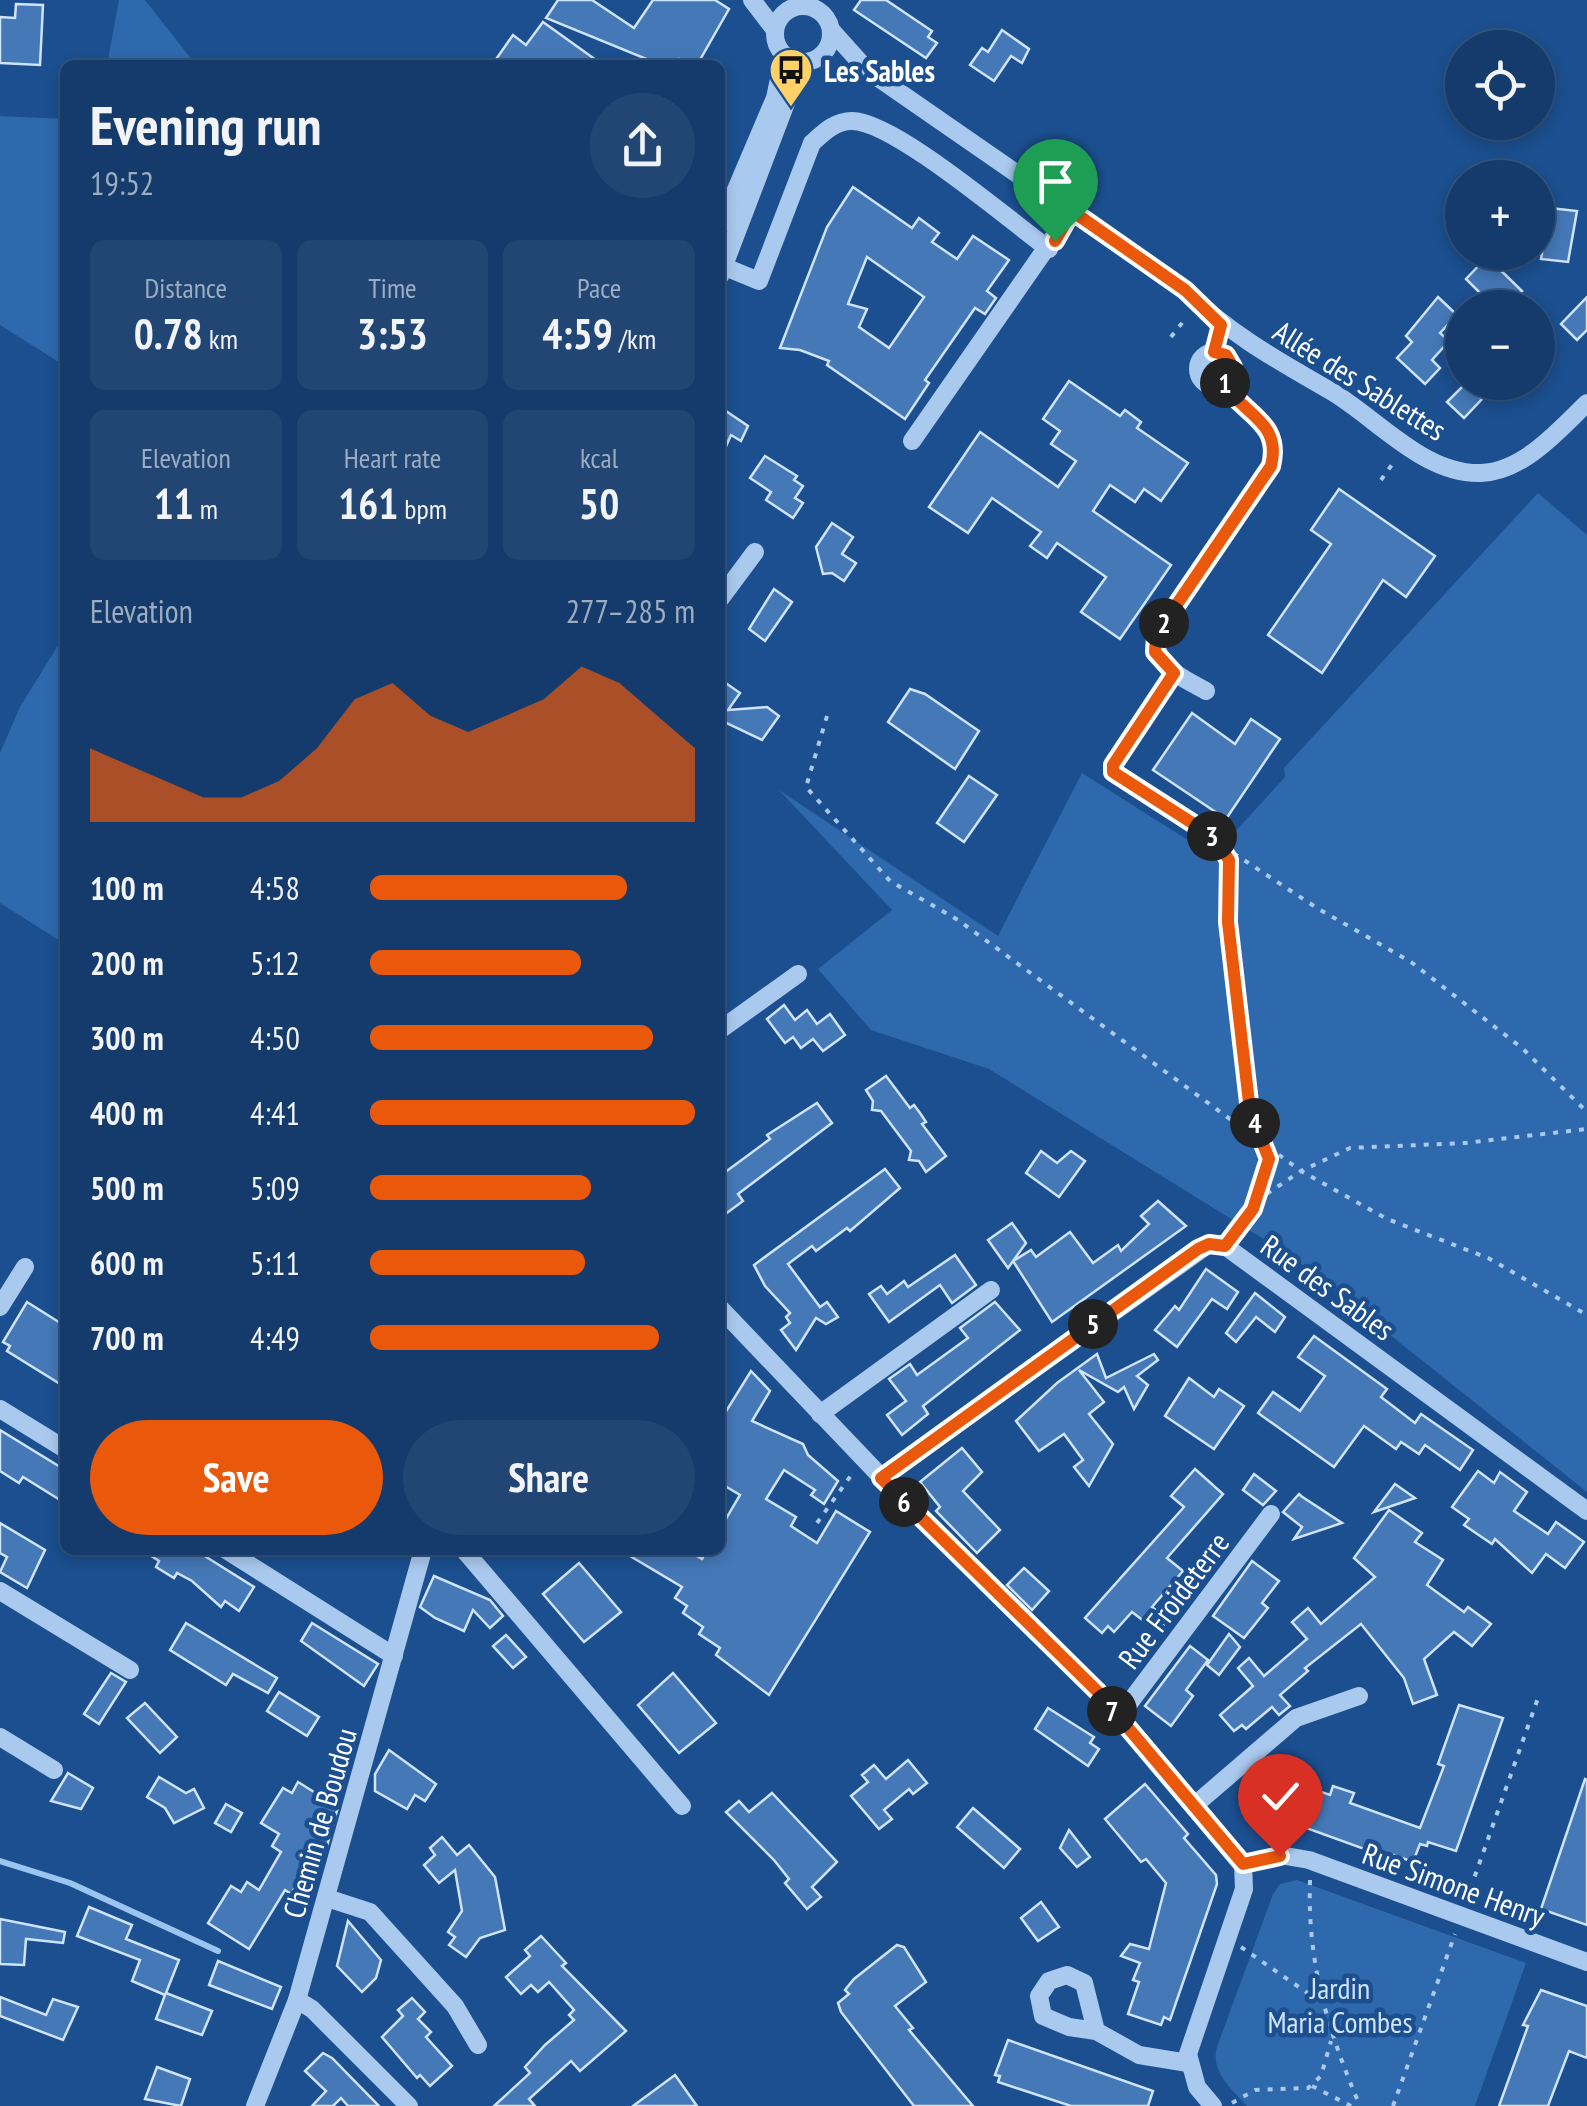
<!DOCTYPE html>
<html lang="en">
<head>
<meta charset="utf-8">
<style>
  :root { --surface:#143b6b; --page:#214673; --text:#f1f3f6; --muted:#9dadc1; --line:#33557e; --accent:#ea580c }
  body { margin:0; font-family:"PT Sans Narrow",sans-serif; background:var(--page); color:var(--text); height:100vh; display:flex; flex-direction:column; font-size:38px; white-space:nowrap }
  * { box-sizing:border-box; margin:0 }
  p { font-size:32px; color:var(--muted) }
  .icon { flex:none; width:55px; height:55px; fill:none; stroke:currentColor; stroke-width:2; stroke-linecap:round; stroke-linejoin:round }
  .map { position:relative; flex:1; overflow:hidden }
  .drawer { position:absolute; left:60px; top:60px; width:665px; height:1495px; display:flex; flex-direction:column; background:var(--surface); border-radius:15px; box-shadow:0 5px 15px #0003,0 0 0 2px var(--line) }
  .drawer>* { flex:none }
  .tools { position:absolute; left:1445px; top:30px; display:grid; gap:20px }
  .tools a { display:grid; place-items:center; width:110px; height:110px; border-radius:50%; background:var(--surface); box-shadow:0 5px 15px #0003,0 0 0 2px var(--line); font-size:50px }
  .pin { position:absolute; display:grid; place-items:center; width:85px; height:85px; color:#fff; margin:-102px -42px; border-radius:50% 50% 50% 0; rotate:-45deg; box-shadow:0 0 10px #0007 }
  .pin .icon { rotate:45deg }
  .km { position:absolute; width:50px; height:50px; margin:-25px; border-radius:50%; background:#222; color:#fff; font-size:28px; line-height:50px; text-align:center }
  .round { display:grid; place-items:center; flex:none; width:105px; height:105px; border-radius:52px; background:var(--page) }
  .head { display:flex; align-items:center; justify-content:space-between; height:170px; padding:0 30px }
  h1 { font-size:55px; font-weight:600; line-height:75px }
  .metrics { display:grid; grid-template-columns:repeat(3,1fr); gap:15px; height:170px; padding:10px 30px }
  .metrics div { display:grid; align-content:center; border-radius:15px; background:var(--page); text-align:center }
  .metrics b { font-size:42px; font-weight:600 }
  .metrics small { font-size:28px; font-weight:400 }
  .metrics p { font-size:28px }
  .chart { height:280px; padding:20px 30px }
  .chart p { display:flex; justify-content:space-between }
  .chart svg { width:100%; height:180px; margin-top:10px; fill:var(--accent); opacity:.7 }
  .primary-button { display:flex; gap:20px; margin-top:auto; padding:20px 30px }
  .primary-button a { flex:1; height:115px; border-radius:60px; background:var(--accent); color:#fff; font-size:40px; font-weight:600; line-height:115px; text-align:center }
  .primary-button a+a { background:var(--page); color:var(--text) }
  ul { padding:0 30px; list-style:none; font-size:32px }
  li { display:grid; grid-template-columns:160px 120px 1fr; align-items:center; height:75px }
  li i { height:25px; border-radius:12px; background:var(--accent) }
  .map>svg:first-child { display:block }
  .green { fill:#2e69ad }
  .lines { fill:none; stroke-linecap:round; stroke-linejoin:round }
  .stream { stroke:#9cc4f0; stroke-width:6 }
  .building { fill:#4478b7; stroke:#cfe3fa; stroke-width:2.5; fill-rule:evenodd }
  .path { stroke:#a9c9ee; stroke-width:4; stroke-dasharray:5 8; stroke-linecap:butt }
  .minor { stroke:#a9c9ee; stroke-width:18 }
  .route-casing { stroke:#fff; stroke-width:20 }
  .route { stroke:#ea580c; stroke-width:12 }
  .labels { text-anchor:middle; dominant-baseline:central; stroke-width:9; stroke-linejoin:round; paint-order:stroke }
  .poi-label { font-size:30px; font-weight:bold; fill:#fff; stroke:#1b4f8f; text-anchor:start }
  .street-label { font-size:30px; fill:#fff; stroke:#1b4f8f }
  .park-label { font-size:30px; fill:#cfe3fa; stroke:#1b4f8f }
</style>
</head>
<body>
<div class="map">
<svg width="1587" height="2106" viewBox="0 0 1587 2106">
  <rect width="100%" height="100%" fill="#1b4f8f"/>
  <g class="green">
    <path d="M119,0H145L196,65H107Z"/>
    <path d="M0,116L65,119V366L0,325Z"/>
    <path d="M1538,493L1587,535V1492L1291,1256L989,1069L871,1030L818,969L892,910L779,790L998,936L1082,773L1213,856L1285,777L1284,768Z"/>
    <path d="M65,634V944L0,903V753L20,707Z"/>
    <path d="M1297,1880L1526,1963L1475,2106H1247C1232,2089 1210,2072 1217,2047L1273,1894L1280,1884Z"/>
  </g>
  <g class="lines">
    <path class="stream" d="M0,1861L70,1883L218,1951"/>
  </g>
  <g class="building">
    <path d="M558,0H592L634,28L653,0H715L729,9L697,65L679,59L675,65H661L546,18Z"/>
    <path d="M861,0H886L932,31L928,37L937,43L926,58L854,10Z"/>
    <path d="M16,4L43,5L40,65L0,63V17L15,18Z"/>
    <path d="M543,22L603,65H492L513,35L526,45Z"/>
    <path d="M1002,30L1029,49L1022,63L1011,56L994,81L970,65L982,48L988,52Z"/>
    <path d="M853,187L912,228L919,218L939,233L932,242L957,259L973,236L1009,260L987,291L996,298L985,314L975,308L925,380L929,383L905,419L827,365L829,361L800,350L780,348L827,227ZM867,257L924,297L889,348L859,327L867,309L848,304Z"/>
    <path d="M1550,208L1577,211L1568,262L1541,259Z"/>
    <path d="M1487,257L1522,291L1518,295L1530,308H1495L1466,279Z"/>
    <path d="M1438,297L1457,315L1440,333L1449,341L1432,360L1440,368L1425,384L1397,358L1412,342L1406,336Z"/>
    <path d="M1587,297V330L1577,340L1561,324Z"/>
    <path d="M1069,381L1120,416L1125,410L1141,422L1137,428L1188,463L1161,501L1144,489L1135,502L1110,485L1093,511L1171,565L1120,639L1081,612L1106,577L1057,543L1047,558L1030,546L1041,532L992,498L968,533L929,507L980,432L1058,487L1076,461L1051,444L1060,431L1043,419Z"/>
    <path d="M1465,384L1482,399L1464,418L1447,402Z"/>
    <path d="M720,407L748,426L741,441L731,435L720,460Z"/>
    <path d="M765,456L797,476L794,480L803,486L795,498L803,503L793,518L766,500L771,492L750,478Z"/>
    <path d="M1339,489L1435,556L1406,597L1383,580L1322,673L1268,635L1331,544L1311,530Z"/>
    <path d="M832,523L853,537L842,554L856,563L844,581L832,573L823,574L816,547Z"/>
    <path d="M774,589L792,602L765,641L749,629Z"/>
    <path d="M720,679L740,693L728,710L767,707L779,716L762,740L720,720Z"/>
    <path d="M910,689L925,694L979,731L955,769L888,722Z"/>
    <path d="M1192,713L1235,744L1251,719L1280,739L1226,819L1153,770Z"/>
    <path d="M969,776L997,795L964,842L937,823Z"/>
    <path d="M784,1005L795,1020L807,1010L817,1024L830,1014L845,1035L823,1051L813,1039L801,1048L793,1037L785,1043L767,1019Z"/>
    <path d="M886,1076L910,1108L914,1105L920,1113L926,1122L922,1124L946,1156L926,1172L919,1161L909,1160L911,1151L881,1111L872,1110L873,1101L866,1090Z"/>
    <path d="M817,1103L832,1123L738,1194L743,1201L720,1218V1176L770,1139L767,1135Z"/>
    <path d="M1041,1151L1057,1163L1071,1151L1085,1161L1059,1197L1026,1173Z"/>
    <path d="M885,1169L900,1188L850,1231L847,1228L816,1251L812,1246L788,1264L820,1307L827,1302L838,1317L826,1324L816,1318L796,1350L781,1330L790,1323L786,1317L790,1313L765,1286L754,1265Z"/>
    <path d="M1158,1201L1186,1226L1052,1322L1013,1261L1031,1250L1036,1257L1070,1232L1093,1263L1118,1245L1121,1251L1149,1224L1141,1216Z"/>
    <path d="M1012,1223L1026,1243L1008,1268L988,1240Z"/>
    <path d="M955,1255L976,1285L952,1303L940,1285L889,1322L869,1294L881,1286L887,1294L904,1281L908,1287Z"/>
    <path d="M1206,1269L1238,1292L1227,1309L1212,1299L1177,1347L1155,1330L1175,1306L1179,1310Z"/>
    <path d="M1255,1293L1285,1317L1275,1332L1256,1317L1236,1342L1226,1333Z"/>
    <path d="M27,1302L65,1326V1387L7,1351L10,1346L3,1342Z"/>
    <path d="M995,1302L1020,1330L923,1406L928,1414L902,1435L887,1415L906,1401L889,1379L910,1364L917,1375L968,1338L960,1328Z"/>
    <path d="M1314,1336L1387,1389L1381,1397L1415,1423L1421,1414L1473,1450L1460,1470L1425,1445L1419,1454L1401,1442L1396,1449L1364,1426L1334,1467L1258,1413L1273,1392L1300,1411L1325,1376L1298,1357Z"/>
    <path d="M1097,1354L1106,1378L1154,1354L1158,1360L1137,1376L1148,1385L1134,1409L1124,1387L1118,1392L1079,1370L1104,1402L1089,1414L1113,1444L1089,1486L1074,1467L1083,1460L1064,1434L1039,1451L1016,1421L1057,1383Z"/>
    <path d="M751,1371L770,1391L752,1421L803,1444L808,1455L838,1481L824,1504L811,1495L815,1490L784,1470L766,1499L796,1517L791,1526L817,1543L836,1511L870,1532L769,1695L716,1655L720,1648L699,1634L703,1627L683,1613L687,1606L675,1598L682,1587L620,1550H687L702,1559L707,1550H720V1529L740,1495L720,1483V1421Z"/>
    <path d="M1189,1378L1214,1397L1219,1389L1244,1406L1214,1449L1165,1416Z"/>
    <path d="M0,1430L65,1470V1503L23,1477L19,1483L0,1471Z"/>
    <path d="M962,1448L982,1472L963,1491L1000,1530L977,1553L936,1511L940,1507L920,1482Z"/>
    <path d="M1195,1469L1223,1494L1167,1558L1183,1571L1152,1607L1168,1620L1158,1632L1132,1612L1114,1632L1108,1626L1102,1633L1085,1618L1184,1507L1171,1496Z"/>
    <path d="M1478,1471L1494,1483L1500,1472L1527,1492L1514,1511L1548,1534L1556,1522L1584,1542L1565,1568L1546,1554L1532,1573L1495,1539L1492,1544L1464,1525L1469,1519L1452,1507Z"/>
    <path d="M1254,1474L1276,1491L1263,1505L1243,1490Z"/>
    <path d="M1395,1484L1415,1498L1374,1512Z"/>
    <path d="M1299,1494L1301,1496L1342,1523L1294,1539L1302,1527L1283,1512Z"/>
    <path d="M1389,1510L1422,1533L1415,1542L1443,1560L1427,1585L1464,1612L1468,1607L1491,1624L1472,1646L1454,1632L1424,1659L1437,1695L1413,1704L1404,1678L1361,1624L1305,1668L1308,1671L1280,1695L1290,1706L1279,1715L1272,1707L1246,1729L1242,1725L1234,1731L1220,1715L1253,1686L1238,1668L1249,1658L1264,1676L1307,1639L1292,1622L1308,1608L1321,1624L1375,1577L1354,1558Z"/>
    <path d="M0,1523L45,1550L27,1588L0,1572L7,1557L0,1553Z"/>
    <path d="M142,1550H195L254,1587L239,1611L225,1601L221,1607L192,1581L177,1573L174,1578L156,1567L159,1561Z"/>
    <path d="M1252,1561L1279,1581L1262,1603L1268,1608L1244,1638L1213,1616Z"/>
    <path d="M579,1563L621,1612L584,1642L543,1594Z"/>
    <path d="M1024,1568L1049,1591L1032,1610L1007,1585Z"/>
    <path d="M434,1576L490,1600L503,1616L490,1628L473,1610L464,1631L435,1618L420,1607Z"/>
    <path d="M186,1623L277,1678L268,1693L233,1674L226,1685L170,1650Z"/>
    <path d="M312,1623L378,1664L364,1686L301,1641Z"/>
    <path d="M1229,1634L1240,1647L1219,1675L1207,1665Z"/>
    <path d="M506,1635L526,1657L513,1668L493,1646Z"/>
    <path d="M1190,1646L1208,1660L1186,1690L1193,1696L1171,1726L1145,1706Z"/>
    <path d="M111,1673L126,1682L99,1724L84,1714Z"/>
    <path d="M673,1673L716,1723L679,1753L638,1705Z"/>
    <path d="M279,1692L319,1717L307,1736L267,1711Z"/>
    <path d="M145,1703L177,1737L160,1753L127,1718Z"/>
    <path d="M1459,1705L1503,1718L1456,1851L1428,1842L1427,1846L1420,1844L1413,1862L1394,1855L1392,1859L1273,1816L1284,1779L1330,1795L1333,1786L1354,1793L1350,1803L1420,1828L1444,1766L1438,1764Z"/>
    <path d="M1048,1708L1094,1737L1090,1743L1099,1749L1088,1766L1035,1729Z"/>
    <path d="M389,1750L436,1784L425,1801L415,1795L407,1809L375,1791V1774Z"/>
    <path d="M908,1760L927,1783L913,1794L909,1789L884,1810L892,1819L879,1829L851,1796L868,1782L862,1775L874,1765L886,1779Z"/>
    <path d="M68,1773L93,1788L81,1809L51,1801Z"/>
    <path d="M159,1777L186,1793L194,1789L204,1808L174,1823L165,1808L147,1797Z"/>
    <path d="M1585,1779L1587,1780V1925L1541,1909Z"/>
    <path d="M298,1782L338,1807L327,1846L321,1842L291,1894L285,1890L249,1949L208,1923L231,1886L241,1892L247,1882L259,1890L281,1852L272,1846L279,1834L261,1823L283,1788L292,1793Z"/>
    <path d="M1145,1784L1188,1834L1184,1838L1216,1875L1217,1884L1170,2020L1164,2017L1161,2025L1128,2014L1139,1982L1133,1980L1140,1963L1121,1956L1130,1944L1149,1949L1166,1883L1146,1859L1141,1862L1105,1819Z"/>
    <path d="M772,1793L837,1862L812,1887L821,1897L807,1909L785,1883L789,1879L774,1860L726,1812L739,1801L749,1812Z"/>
    <path d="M226,1804L242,1813L231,1832L215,1823Z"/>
    <path d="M973,1808L1020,1849L1004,1868L957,1827Z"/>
    <path d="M1069,1830L1090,1857L1077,1867L1060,1848Z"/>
    <path d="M442,1837L457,1855L469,1845L495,1877L505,1930L480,1938L466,1957L449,1945L455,1937L448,1932L462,1911L455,1870L439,1883L424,1865L435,1855L430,1848Z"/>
    <path d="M1041,1902L1059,1927L1038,1941L1021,1918Z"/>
    <path d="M89,1907L132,1925L126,1939L179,1960L166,1993L212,2011L202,2035L156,2019L165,1995L132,1981L140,1960L77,1936Z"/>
    <path d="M0,1919L65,1932L63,1943L26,1939L24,1965L0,1964Z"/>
    <path d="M348,1921L381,1960L376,1978L362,1992L337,1966Z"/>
    <path d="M541,1936L566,1963L562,1966L626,2031L580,2071L571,2061L529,2099L535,2106H494L530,2073L525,2067L545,2045L574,2020L569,2015L574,2010L549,1982L538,1992L531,1985L521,1994L506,1977L530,1956L525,1950Z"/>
    <path d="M897,1945L904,1947L926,1982L895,2006L913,2028L909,2030L973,2106H914L841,2012L838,2003L849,1994L845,1990L854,1979Z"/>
    <path d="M218,1961L281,1987L272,2009L209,1985Z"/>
    <path d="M1541,1990L1587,2006V2058L1569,2051L1548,2106H1499L1528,2026L1523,2025Z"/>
    <path d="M0,1997L46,2015L53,1999L78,2007L63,2040L0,2016Z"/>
    <path d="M412,1998L425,2012L418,2019L431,2032L426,2037L452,2066L430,2086L420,2075L417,2078L382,2037L403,2016L398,2010Z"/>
    <path d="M1008,2040L1153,2091L1148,2106H1071L998,2082L1000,2076L995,2075Z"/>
    <path d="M323,2053L332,2058L379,2106H348L341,2098L333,2106H312L326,2091L305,2071Z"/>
    <path d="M157,2067L190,2079L181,2106L145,2099Z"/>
    <path d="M675,2075L697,2106H633Z"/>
  </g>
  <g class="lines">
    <g class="path">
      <path d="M1171,337L1186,318"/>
      <path d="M1381,480L1396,459"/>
      <path d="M827,716L806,787L890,881L958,920L1301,1171L1387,1219L1488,1258L1587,1315"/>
      <path d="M1125,782L1317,908L1411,962L1522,1048L1587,1112"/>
      <path d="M1217,842L1229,860L1228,922L1250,1111L1269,1159L1253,1209L1236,1229"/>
      <path d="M1256,1201L1301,1171L1350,1148L1465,1143L1587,1129"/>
      <path d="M817,1523L852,1474"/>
      <path d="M1310,1880C1307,1963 1328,2031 1360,2106"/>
      <path d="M1466,1901L1538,1698"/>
      <path d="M1241,1947L1319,2001"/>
      <path d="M1312,2086L1351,2106"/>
      <path d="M1232,2103L1255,2090L1308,2088L1321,2076L1331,2041"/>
      <path d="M1393,2106L1455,1934"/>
    </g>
    <g class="minor">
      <path d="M752,0L775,30"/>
      <circle cx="803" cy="34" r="28"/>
      <path d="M832,31L867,70L1185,290C1228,333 1277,360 1329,390C1375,416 1423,475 1481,473C1524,471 1558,431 1587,403"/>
      <path d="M720,227L775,98L784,55"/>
      <path d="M720,265L759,281L812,143C824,132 835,121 852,121C894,121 1010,221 1049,249"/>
      <path d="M720,276L794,82L807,62"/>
      <circle cx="1215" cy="369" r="17"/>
      <path d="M912,441L1072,211"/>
      <path d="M720,599L755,552"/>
      <path d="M1206,691C1180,676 1154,668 1156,635L1271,466C1282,422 1244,415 1224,384"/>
      <path d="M1113,772V765L1174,673"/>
      <path d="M720,1030L798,974"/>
      <path d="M0,1307L25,1267"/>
      <path d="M720,1308L907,1504L1097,1691L1243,1864L1244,1889L1188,2054L1197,2087L1213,2106"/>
      <path d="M0,1409L65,1449"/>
      <path d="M820,1414L991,1290"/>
      <path d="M881,1478L1209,1244L1225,1246L1587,1511"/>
      <path d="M226,1550L394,1656"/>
      <path d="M464,1550L682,1806"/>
      <path d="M0,1591L130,1670"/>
      <path d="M1118,1718L1271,1514"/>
      <path d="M0,1737L54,1770"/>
      <path d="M1196,1804L1296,1718L1359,1696"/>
      <path d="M1243,1864L1280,1855L1309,1860L1587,1962"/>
      <path d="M327,1898L370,1912L455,2006L478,2045"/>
      <path d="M297,2000L312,2009L409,2106"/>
      <path d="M1096,2031L1069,2027L1043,2016L1039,1996L1049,1981L1067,1975L1084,1983L1096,2031L1139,2055L1188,2063"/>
      <path d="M255,2106L297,2000L423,1550"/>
    </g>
  </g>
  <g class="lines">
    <defs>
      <path id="route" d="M1055,241L1072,211L1185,290L1221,325L1214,352L1226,355L1233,367L1224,384C1244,415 1282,422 1271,466L1156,635L1155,652L1174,673L1113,765V772L1214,837L1229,860L1228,922L1250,1111L1269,1159L1253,1209L1225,1246L1209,1244L1198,1249L881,1478L1097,1691L1243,1864L1280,1856"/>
    </defs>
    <use href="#route" class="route-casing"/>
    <use href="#route" class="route"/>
  </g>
  <defs>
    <symbol id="bus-pin" viewBox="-11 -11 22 30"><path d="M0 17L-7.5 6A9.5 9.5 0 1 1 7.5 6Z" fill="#ffd166" stroke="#1b4f8f"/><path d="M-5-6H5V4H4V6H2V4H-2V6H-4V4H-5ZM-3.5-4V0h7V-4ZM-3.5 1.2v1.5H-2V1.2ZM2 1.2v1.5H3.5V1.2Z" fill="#111"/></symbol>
  </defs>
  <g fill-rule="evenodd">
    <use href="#bus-pin" x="766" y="45" width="50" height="68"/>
  </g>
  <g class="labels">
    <g class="poi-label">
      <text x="824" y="70">Les Sables</text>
    </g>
    <g class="street-label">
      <text transform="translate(1360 380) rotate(32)">Allée des Sablettes</text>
      <text transform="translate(1328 1287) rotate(36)">Rue des Sables</text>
      <text transform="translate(1173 1600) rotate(-53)">Rue Froideterre</text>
      <text transform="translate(319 1823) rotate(-74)">Chemin de Boudou</text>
      <text transform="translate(1454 1884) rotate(20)">Rue Simone Henry</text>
    </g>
    <g class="park-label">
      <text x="1340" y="1987">Jardin<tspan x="1340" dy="34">Maria Combes</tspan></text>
    </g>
  </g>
</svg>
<div class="tools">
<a><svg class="icon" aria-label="locate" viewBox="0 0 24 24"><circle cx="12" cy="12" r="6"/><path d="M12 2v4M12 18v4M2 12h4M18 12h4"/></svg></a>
<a>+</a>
<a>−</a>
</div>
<div class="pin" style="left:1055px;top:241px;background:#1e9e55"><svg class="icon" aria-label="arrive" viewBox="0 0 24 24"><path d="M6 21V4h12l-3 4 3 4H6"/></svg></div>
<div class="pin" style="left:1280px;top:1856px;background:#d93025"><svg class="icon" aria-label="check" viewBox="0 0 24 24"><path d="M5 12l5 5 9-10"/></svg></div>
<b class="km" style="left:1225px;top:383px">1</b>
<b class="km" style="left:1164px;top:623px">2</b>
<b class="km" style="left:1212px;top:836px">3</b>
<b class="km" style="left:1255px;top:1123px">4</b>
<b class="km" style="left:1093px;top:1324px">5</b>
<b class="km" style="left:904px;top:1502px">6</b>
<b class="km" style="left:1112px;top:1711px">7</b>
<section class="drawer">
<div class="head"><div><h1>Evening run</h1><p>19:52</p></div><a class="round"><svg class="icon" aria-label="share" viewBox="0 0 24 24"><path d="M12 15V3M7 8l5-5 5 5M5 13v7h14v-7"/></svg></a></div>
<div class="metrics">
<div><p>Distance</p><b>0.78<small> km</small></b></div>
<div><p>Time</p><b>3:53</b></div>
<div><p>Pace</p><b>4:59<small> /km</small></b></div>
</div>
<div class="metrics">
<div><p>Elevation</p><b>11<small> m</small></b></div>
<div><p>Heart rate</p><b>161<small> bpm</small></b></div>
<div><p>kcal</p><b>50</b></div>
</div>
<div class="chart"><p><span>Elevation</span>277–285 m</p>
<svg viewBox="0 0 160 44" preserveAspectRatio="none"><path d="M0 44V26L10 30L20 34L30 38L40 38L50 34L60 26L70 14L80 10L90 18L100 22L110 18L120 14L130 6L140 10L150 18L160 26V44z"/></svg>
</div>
<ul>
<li><b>100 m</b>4:58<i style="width:79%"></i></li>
<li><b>200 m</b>5:12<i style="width:65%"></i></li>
<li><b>300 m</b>4:50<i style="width:87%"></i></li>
<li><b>400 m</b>4:41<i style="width:100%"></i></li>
<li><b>500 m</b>5:09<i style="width:68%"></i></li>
<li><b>600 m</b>5:11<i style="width:66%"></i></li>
<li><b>700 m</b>4:49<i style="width:89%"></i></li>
</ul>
<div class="primary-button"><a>Save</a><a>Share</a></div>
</section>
</div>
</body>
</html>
